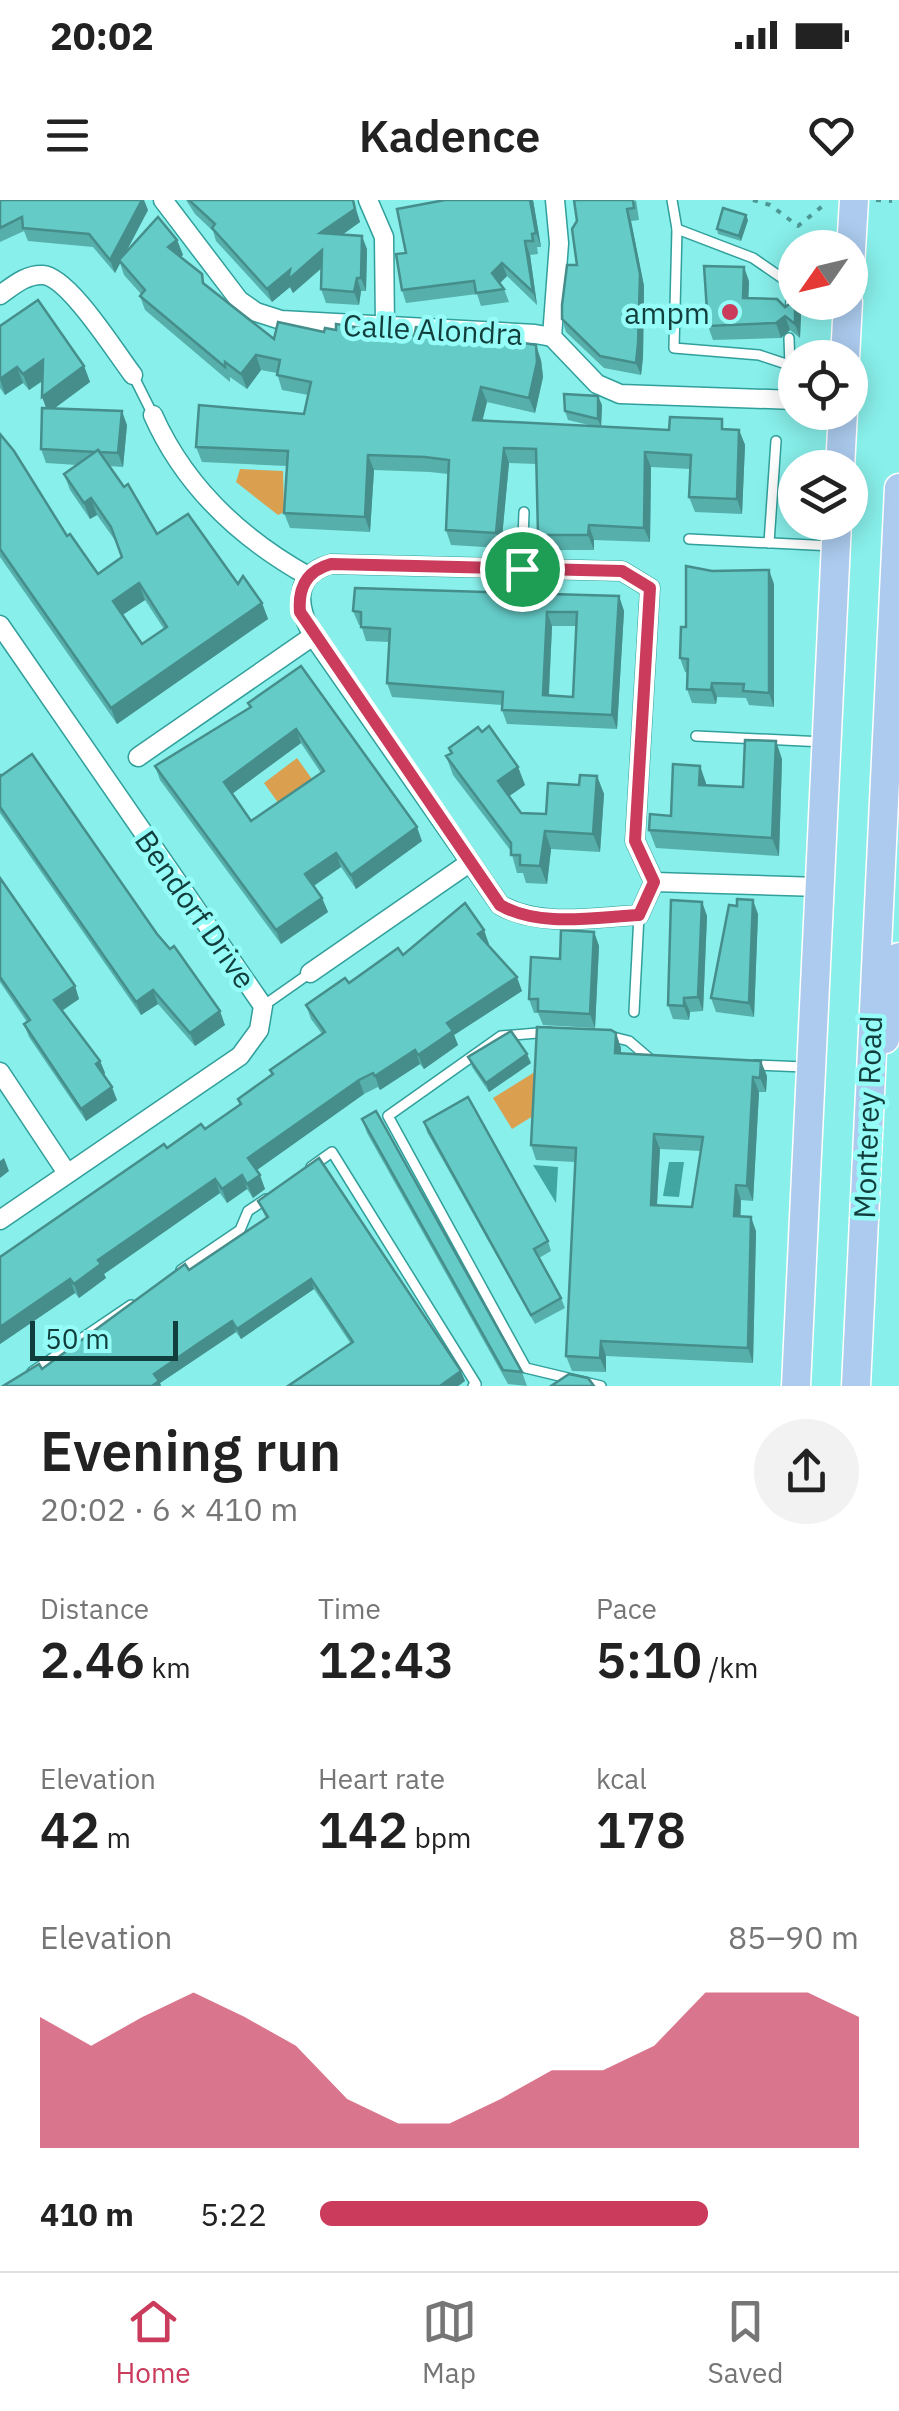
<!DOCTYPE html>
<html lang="en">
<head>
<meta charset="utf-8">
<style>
  :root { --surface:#fff; --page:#f2f2f2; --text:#222; --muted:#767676; --line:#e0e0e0; --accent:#ca3b5c }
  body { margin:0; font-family:"IBM Plex Sans",sans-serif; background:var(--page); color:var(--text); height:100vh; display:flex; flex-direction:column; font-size:38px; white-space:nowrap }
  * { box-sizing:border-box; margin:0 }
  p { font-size:32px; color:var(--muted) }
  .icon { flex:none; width:55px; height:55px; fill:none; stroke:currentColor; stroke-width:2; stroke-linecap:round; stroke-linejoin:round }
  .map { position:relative; height:1186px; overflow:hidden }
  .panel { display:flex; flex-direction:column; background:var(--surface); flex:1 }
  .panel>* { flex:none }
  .needle { width:65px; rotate:236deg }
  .fabs { position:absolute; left:778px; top:30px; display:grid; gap:20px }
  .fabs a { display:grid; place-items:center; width:90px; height:90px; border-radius:50%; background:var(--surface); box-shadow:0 5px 25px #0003; font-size:50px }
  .scale { position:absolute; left:30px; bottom:25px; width:148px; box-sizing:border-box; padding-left:10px; border:5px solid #113e3c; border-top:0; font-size:28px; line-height:35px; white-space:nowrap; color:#113e3c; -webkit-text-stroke:8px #96fcf7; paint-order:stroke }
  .pin { position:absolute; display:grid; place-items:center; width:85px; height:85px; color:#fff; margin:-42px; border:5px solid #fff; border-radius:50%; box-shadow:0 2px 10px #0007 }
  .round { display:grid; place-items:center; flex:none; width:105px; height:105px; border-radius:52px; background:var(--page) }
  .headline { display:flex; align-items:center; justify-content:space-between; height:170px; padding:0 40px }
  h1 { font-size:55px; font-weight:600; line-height:75px }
  .stats { display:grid; grid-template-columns:repeat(3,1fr); gap:15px; height:170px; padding:10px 40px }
  .stats div { display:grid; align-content:center }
  .stats b { font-size:50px; font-weight:600 }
  .stats small { font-size:28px; font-weight:400 }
  .stats p { font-size:28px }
  .chart { height:280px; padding:20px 40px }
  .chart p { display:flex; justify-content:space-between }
  .chart svg { width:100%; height:180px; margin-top:10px; fill:var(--accent); opacity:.7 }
  ul { padding:0 40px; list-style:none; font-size:32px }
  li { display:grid; grid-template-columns:160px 120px 1fr; align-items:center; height:75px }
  li i { height:25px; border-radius:12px; background:var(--accent) }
  .status { display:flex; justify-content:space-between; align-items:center; height:70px; padding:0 50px; background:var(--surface); direction:ltr }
  .status svg { height:28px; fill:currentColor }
  header { display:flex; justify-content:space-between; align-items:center; height:130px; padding:0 40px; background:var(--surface); font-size:45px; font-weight:600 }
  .tab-bar { display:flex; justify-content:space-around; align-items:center; height:140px; border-top:2px solid var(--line); background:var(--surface); font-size:28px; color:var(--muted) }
  .tab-bar a { display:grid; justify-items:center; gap:5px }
  .tab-bar .current { color:var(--accent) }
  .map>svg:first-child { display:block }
  .green { fill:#db9f50 }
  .water { fill:#41a5a1 }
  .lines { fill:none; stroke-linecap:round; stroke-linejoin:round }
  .lane-casing { stroke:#319f9b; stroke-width:12 }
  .street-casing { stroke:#319f9b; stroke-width:21 }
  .primary-casing { stroke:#fff; stroke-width:31 }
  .path { stroke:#4d9794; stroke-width:4; stroke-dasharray:5 8; stroke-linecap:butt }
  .lane { stroke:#fff; stroke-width:9 }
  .street { stroke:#fff; stroke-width:18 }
  .primary { stroke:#accbee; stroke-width:28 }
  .wall { fill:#56afab; fill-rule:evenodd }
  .shaded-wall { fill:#468e8b }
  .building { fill:#64cbc7; stroke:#468e8b; stroke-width:2.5; fill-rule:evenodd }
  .route-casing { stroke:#fff; stroke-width:20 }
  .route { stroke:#ca3b5c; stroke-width:12 }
  .poi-dot { fill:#ca3b5c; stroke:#96fcf7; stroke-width:4 }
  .labels { text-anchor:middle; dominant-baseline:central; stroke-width:9; stroke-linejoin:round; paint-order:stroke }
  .poi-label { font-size:30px; fill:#113e3c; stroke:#96fcf7; text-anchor:end }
  .street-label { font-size:30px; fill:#113e3c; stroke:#96fcf7 }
</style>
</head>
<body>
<div class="status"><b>20:02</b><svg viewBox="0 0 49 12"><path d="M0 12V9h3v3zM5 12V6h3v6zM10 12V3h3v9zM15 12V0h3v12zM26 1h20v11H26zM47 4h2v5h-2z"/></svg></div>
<header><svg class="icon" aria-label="menu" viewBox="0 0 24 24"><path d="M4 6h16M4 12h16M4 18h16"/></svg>Kadence<svg class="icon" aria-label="heart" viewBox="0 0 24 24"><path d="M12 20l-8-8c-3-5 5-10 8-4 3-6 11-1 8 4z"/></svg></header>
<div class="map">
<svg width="899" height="1186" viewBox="0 0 899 1186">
  <rect width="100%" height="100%" fill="#88efea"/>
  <g class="green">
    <path d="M240,269L283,271L284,312L278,315L236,282Z"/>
    <path d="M297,558L312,579L279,604L264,583Z"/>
    <path d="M538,870L533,916L512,929L493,898Z"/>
  </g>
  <g class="water">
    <path d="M669,962H684L679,997L663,996Z"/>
    <path d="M533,965L558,967L556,1003Z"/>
  </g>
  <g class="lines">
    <defs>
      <g id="lane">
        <path d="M672,0L677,29L674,148L759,155L795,167"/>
        <path d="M677,29L753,58L795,87"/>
        <path d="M790,113L792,86"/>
        <path d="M789,138L790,167"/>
        <path d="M133,175L153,215"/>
        <path d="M689,339L833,346"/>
        <path d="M769,343L776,241"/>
        <path d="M522,369L524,312"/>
        <path d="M696,536L824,542"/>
        <path d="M263,806L310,773"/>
        <path d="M634,812L639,715"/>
        <path d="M549,832L501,836L388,916L526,1168L601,1186"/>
        <path d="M609,836L629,841L650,859"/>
        <path d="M755,865L805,867"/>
        <path d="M311,967L332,952L476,1184L473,1186"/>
        <path d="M181,1070L240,1030L248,1011L266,999"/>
        <path d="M32,1172L131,1105"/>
      </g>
      <g id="street">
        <path d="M163,0L239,100L256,112L281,120L535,134L552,137L597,184L620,194L795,200"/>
        <path d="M368,0L384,37L385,127"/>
        <path d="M0,95C13,86 26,74 43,75C69,77 116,153 133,175"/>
        <path d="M552,137L559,43L555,0"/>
        <path d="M153,215C185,287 240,338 308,376"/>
        <path d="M0,425L263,806L259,830L240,856L0,1020"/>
        <path d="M138,557L313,436"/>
        <path d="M654,682L639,715C594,717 541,728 500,705L313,436C297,407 292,375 331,364L622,371L650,388L635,641L654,682L820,687"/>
        <path d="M310,773L469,663"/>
        <path d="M0,872L67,973"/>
      </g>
      <g id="primary">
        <path d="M850,67L854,0"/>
        <path d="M845,158L848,102"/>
        <path d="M840,268L843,212"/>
        <path d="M885,839L899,757"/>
        <path d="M796,1186L837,322"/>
        <path d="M856,1186L899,288"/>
      </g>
    </defs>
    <use href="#lane" class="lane-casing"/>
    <use href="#street" class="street-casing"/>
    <use href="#primary" class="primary-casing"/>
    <g class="path">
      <path d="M753,0L770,5L798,26L825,4"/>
      <path d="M876,0L892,1"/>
    </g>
    <use href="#lane" class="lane"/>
    <use href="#street" class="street"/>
    <use href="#primary" class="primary"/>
  </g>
  <g class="wall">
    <path d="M0,0L148,10L126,52L177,40L183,55L180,57L206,85L274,139L324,132L541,160L543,177L535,213L487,202L482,220L593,226L568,220L565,211L602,205L601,227L669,230H739L745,245L742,314L695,312L689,297L690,269L651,267L650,342L594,340V350H544L538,335L537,264L509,263L501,348L451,345L446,330L448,274L430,272L374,270L370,332L290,328L284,313L287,266L202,262L196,247L304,214L308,195L282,190L277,173L261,170L247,189L230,177V182L145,110L140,96L141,94L124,75L120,63L115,73L93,47L28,41L24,31L0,42Z"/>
    <path d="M186,0H353L360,22L342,35L367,49L366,91H361L359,105L326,103L321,89L322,68L293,93L290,87L272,102L216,41L213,31L195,14Z"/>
    <path d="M533,0L541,47H537L538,54L530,55L537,105L507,76L500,83L504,89L509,102L481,106L477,94L406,103L402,90L406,53Z"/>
    <path d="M636,0L639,20L631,21L644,86L643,157L641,175L604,168L566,132L562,119L577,65Z"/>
    <path d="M748,20L741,41L718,34L717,29Z"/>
    <path d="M749,81L748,98L785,107L797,102L801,114L800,138L790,130L781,138L713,140L708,126Z"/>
    <path d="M0,126L84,166L90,182L55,208L127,225L123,267L109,266L157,334L238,384L262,403L268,419L117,524L0,357V234L67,336L98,374L122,357L117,343L97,315L90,319L70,290L64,274L77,265L46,263L41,249L46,208L43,181L29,190L23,183L5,195L0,188ZM145,400L164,429L142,444L122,415Z"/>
    <path d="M774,384V507L749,505L746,498L717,497L716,504L692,503L687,489L688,473L685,472L680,458L686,427Z"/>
    <path d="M619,396L624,411L617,529L507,524L502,510V505L392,497L387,483L389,442L366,441L361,425H359L353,411ZM552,426H577L573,497L549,495Z"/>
    <path d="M301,466L422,641L356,689L341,667L314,686L322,698L328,712L281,744L160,580L155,566L250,508L248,503ZM301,543L321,573L251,621L232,594Z"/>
    <path d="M449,548L518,567L525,585L509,596L521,613L546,614L579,585L597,576L604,594L600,652L551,649L547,684L526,683L523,673H517L511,651L453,575L446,556L450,554Z"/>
    <path d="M782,559L779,656L656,648L649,630L671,616L700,566L706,585L743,587Z"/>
    <path d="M0,574L157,734L225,825L195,846L158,804L141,815L0,613Z"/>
    <path d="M0,678L75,786L79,799L62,811L100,861L105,873L104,875L117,900L86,921L29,837L24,824L27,822L0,782Z"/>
    <path d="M702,702L707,716L703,811L690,812L689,820L673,819L668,805Z"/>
    <path d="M737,706L758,714L754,817L716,812L711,798Z"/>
    <path d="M484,730L488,745L522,791L454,835L458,845L424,869L420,864L380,890L378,887L364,894L257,970L265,989L253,998L247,989L227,1003L220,993L104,1074L106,1078L79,1098L75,1093L0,1144V1057L167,948L205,929L240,905L238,899L272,875L270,870L322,834L311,819L306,805L403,755Z"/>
    <path d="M594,732L599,746L595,828L543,825L538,813H534L529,799L560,759Z"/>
    <path d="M616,833L621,848V854L767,876L766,892H759L753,1001L741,1000L740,1016L756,1031L753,1163L606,1156V1172L572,1171L566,1156L575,962L536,960L531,945ZM660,949L701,951L692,1007L657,1005Z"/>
    <path d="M468,857L531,863L489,892L472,867Z"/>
    <path d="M362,919L522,1172L527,1186L508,1184L367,933Z"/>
    <path d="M424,922L548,1041L551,1051L539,1058L561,1098L565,1108L535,1124L427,932Z"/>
    <path d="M258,1001L465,1181L458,1186H288L351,1144L314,1089L241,1139L236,1132L160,1183L161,1186H3L42,1169L266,1018Z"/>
  </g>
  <g class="shaded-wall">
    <path d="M142,0H144L148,10L115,73L110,60Z"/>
    <path d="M353,0L360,22L325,47L320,33Z"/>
    <path d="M530,0H533L541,47L536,33Z"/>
    <path d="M627,9L631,21L644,86L643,157L641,175L636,163Z"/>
    <path d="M746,15L748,20L741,41L739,36Z"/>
    <path d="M362,36L367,49L366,91L361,78Z"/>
    <path d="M177,40L183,55L174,62L168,47Z"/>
    <path d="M525,41L530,55L537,105L533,92Z"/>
    <path d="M322,50L327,63L293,93L290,87L272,102L267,89L290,70Z"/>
    <path d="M502,63L507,76L497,86L492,73Z"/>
    <path d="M744,67L749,81L748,112L743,98Z"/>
    <path d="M357,78L361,91L359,105L354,92Z"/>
    <path d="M796,102L801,114L800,138L795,124Z"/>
    <path d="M785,116L790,130L781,138L776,123Z"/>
    <path d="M536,145L541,160L543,177L535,213L529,198Z"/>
    <path d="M256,155L261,170L247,189L241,174Z"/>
    <path d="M43,160L49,176L29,190L23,174Z"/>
    <path d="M84,166L90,182L48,213L42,197Z"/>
    <path d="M17,167L23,183L5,195L0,179Z"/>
    <path d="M481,187L487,202L479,235L473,220Z"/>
    <path d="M598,196L602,205L601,228L598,219Z"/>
    <path d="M122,211L127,225L123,267L118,253Z"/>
    <path d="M739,230L745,245L742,314L737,299Z"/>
    <path d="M504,248L509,263L501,348L496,333Z"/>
    <path d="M645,252L651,267L650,342L644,328Z"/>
    <path d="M368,255L374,270L370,332L365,317Z"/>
    <path d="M91,298L97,315L90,319L84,303Z"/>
    <path d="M589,325L594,340V350L588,335Z"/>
    <path d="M769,370L774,384V507L769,493Z"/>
    <path d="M139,383L145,400L118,418L113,401Z"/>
    <path d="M619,396L624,411L617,529L612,515Z"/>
    <path d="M262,403L268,419L117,524L111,508Z"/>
    <path d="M547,412L552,426L548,509L543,495Z"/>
    <path d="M712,483L717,497L716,504L711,490Z"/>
    <path d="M296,529L301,543L229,596L224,582Z"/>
    <path d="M776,541L782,559L779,656L772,638Z"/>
    <path d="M700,566L706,583V603L699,585Z"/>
    <path d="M518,567L525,585L505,599L498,581Z"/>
    <path d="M597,576L604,594L600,652L593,634Z"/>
    <path d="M417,627L422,641L356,689L351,675Z"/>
    <path d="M545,631L551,649L547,684L540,666Z"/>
    <path d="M336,653L341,667L310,688L305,674Z"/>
    <path d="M322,698L328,712L281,744L276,730Z"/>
    <path d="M753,700L758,714L754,817L749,803Z"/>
    <path d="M702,702L707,716L703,811L698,797Z"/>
    <path d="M484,730L489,744L483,748L478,734Z"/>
    <path d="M594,732L599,746L595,828L590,814Z"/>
    <path d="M517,777L522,791L454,835L458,845L424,869L418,855L447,823Z"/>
    <path d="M75,786L79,799L58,813L54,800Z"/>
    <path d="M153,790L158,804L141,815L136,802Z"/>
    <path d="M684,798L690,812L689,820L684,806Z"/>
    <path d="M220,811L225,825L195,846L190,833Z"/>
    <path d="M616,833L621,848L620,868L615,853Z"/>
    <path d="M415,850L420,864L380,890L375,876Z"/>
    <path d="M527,854L531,863L489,892L486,883Z"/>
    <path d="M100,861L105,873L101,876L96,864Z"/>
    <path d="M761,861L767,876L766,892L760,878Z"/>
    <path d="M753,877L759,892L753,1001L747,986Z"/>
    <path d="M359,880L364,894L254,972L248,958Z"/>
    <path d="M112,887L117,900L86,921L81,909Z"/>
    <path d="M654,934L660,949L656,1020L651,1005Z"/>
    <path d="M4,958L9,971L0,978V961Z"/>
    <path d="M242,975L247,989L227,1003L222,989Z"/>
    <path d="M260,975L265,989L253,998L247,984Z"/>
    <path d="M215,979L220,993L104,1074L106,1078L79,1098L74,1084L98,1060Z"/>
    <path d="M736,985L741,1000L740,1030L734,1016Z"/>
    <path d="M751,1017L756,1031L753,1163L748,1148Z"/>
    <path d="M70,1079L75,1093L0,1144V1127Z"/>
    <path d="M311,1079L314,1089L241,1139L237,1129Z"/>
    <path d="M232,1121L236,1132L160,1183L161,1186H152L154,1174Z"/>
    <path d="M601,1141L606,1156V1172L600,1158Z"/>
    <path d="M461,1171L465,1181L458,1186H440Z"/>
  </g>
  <g class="building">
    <path d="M0,0H142L110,60L89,34L23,28L22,17L0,28Z"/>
    <path d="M189,0H353L355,9L320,33L362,36L361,78H357L354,92L321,89L322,50L288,80L290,70L267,89L212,28L215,24Z"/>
    <path d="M445,0H530L536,33L532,34L533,41H525L533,92L502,63L492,73L504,89L476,93L474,81L402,90L396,54L406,53L397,9Z"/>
    <path d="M574,0H633L634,8L627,9L640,74L638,144L636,163L600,156L562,119V105L567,65H577L572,29L577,21Z"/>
    <path d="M723,8L746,15L739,36L717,29Z"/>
    <path d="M158,17L177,40L168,47L202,74L203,83L274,139L278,122L324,132L325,128L336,130V124L414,136L416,127L428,128L536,145L537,162L529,198L481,187L473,220L669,230L670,217L722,219V229L739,230L737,299L689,297L691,255L645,252L644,328L589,325L588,335H538L536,249L504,248L496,333L446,330L449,260L425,257L368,255L365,317L284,313L288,251L196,247L199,205L304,214L311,182L277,175L280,160L256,155L241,174L225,162V167L140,96L145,90L119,60Z"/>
    <path d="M704,66L744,67L743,98L777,99L785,107L795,100V124L785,116L776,123L708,126Z"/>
    <path d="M38,100L84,166L42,197L43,160L23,174L17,167L0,179V126Z"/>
    <path d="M564,194L598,196V219L565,211Z"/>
    <path d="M42,208L122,211L118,253L100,252L98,250L96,252L41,249Z"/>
    <path d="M0,234L14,251L67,336L70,334L98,374L122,357L111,327L91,298L84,303L64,274L98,250L124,287L128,284L157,334L188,314L238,384L243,376L262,403L111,508L0,349ZM139,383L167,427L142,444L113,401Z"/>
    <path d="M686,366L712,371L769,370V493L743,491L744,484L712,483L711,490L687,489L688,459L680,458L681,427H686Z"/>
    <path d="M355,388L619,396L612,515L502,510L503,492L387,483L390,429L361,427V412L353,411ZM547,412H577L573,497L543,495Z"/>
    <path d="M301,466L417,627L351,675L336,653L305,674L322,698L276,730L155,566L251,507L248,503ZM296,529L324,571L251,621L224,582Z"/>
    <path d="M489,526L518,567L498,581L521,613L546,614L548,583L579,585L580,575L597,576L593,634L545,631L540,666L520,665V655H511V643L446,556L452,553L449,548L478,527L482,532Z"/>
    <path d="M745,540L776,541L772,638L649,630L650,614L671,616L673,564L700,566L699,585L743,587Z"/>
    <path d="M32,554L157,734L170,749L174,746L220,811L190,833L153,790L136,802L0,607V574L1,576Z"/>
    <path d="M0,678L75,786L54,800L100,861L96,864L112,887L81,909L24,824L30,820L0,777Z"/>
    <path d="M737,699L753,700L749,803L711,798L729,705L737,706Z"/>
    <path d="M671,700L702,702L698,797L684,798V806L668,805Z"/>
    <path d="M465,703L484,730L478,734L517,777L447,823L453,831L418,855L415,850L375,876L373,873L359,880L248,958L260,975L247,984L242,975L222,989L215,979L98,1060L101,1064L74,1084L70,1079L0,1127V1057L164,944L167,948L201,924L205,929L241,904L238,899L273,874L270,870L325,832L306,805L345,778L349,783L398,748L403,755Z"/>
    <path d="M561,730L594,732L590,814L538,811V799H529L531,757L560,759Z"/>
    <path d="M537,827L611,830L616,833L615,853L761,861L760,878L753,877L747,986L736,985L734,1016L751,1017L748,1148L601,1141L600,1158L566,1156L576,948L531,945ZM654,934L703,937L692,1007L651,1005Z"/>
    <path d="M511,831L527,854L486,883L468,857Z"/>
    <path d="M468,897L548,1041L534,1049L561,1098L531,1115L424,922Z"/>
    <path d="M376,911L522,1172L503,1170L362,919Z"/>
    <path d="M319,958L461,1171L440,1186H288L353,1142L311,1079L237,1129L232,1121L199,1143L154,1174L159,1181L152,1186H3L39,1164L42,1169L185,1064L189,1070L268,1017L258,1001Z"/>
    <path d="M569,1174L588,1178L594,1186H551Z"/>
  </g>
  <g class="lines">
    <defs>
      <path id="route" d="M331,364L622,371L650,388L635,641L654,682L639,715C595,717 540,728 500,705L300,412C298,388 306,371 331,364Z"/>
    </defs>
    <use href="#route" class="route-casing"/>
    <use href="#route" class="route"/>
  </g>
  <circle class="poi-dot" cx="730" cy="112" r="10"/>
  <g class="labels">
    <g class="poi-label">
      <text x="710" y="112">ampm</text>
    </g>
    <g class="street-label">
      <text transform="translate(433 129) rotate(3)">Calle Alondra</text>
      <text transform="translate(196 709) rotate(55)">Bendorf Drive</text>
      <text transform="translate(867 917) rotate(-88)">Monterey Road</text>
    </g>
  </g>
</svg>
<div class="fabs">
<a><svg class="needle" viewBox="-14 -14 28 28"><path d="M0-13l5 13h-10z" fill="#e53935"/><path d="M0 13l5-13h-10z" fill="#767676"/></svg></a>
<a><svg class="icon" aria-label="locate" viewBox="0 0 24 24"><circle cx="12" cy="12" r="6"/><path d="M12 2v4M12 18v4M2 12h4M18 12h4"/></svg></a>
<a><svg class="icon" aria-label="layers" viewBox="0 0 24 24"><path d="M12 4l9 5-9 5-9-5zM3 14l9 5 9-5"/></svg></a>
</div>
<div class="scale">50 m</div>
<div class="pin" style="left:522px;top:369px;background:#1e9e55"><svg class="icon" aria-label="arrive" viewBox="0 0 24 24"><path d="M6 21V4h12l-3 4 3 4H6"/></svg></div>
</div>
<section class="panel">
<div class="headline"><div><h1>Evening run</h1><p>20:02 · 6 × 410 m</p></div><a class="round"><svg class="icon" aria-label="share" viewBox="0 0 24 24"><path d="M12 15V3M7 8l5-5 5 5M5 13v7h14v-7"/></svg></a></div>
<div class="stats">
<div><p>Distance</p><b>2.46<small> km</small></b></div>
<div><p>Time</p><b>12:43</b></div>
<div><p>Pace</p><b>5:10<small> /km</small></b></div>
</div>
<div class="stats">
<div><p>Elevation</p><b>42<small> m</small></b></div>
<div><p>Heart rate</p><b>142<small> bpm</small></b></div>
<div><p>kcal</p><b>178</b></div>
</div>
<div class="chart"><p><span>Elevation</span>85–90 m</p>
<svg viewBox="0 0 160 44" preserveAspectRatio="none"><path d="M0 44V12L10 19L20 12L30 6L40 12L50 19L60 32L70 38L80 38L90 32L100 25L110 25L120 19L130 6L140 6L150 6L160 12V44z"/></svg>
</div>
<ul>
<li><b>410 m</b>5:22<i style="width:72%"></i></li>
</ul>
</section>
<nav class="tab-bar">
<a class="current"><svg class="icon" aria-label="home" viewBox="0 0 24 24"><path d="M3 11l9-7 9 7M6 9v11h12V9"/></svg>Home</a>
<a><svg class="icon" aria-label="map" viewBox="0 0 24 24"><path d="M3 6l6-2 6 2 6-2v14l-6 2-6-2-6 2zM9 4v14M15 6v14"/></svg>Map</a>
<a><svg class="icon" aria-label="saved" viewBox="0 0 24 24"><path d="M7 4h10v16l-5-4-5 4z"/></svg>Saved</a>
</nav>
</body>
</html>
